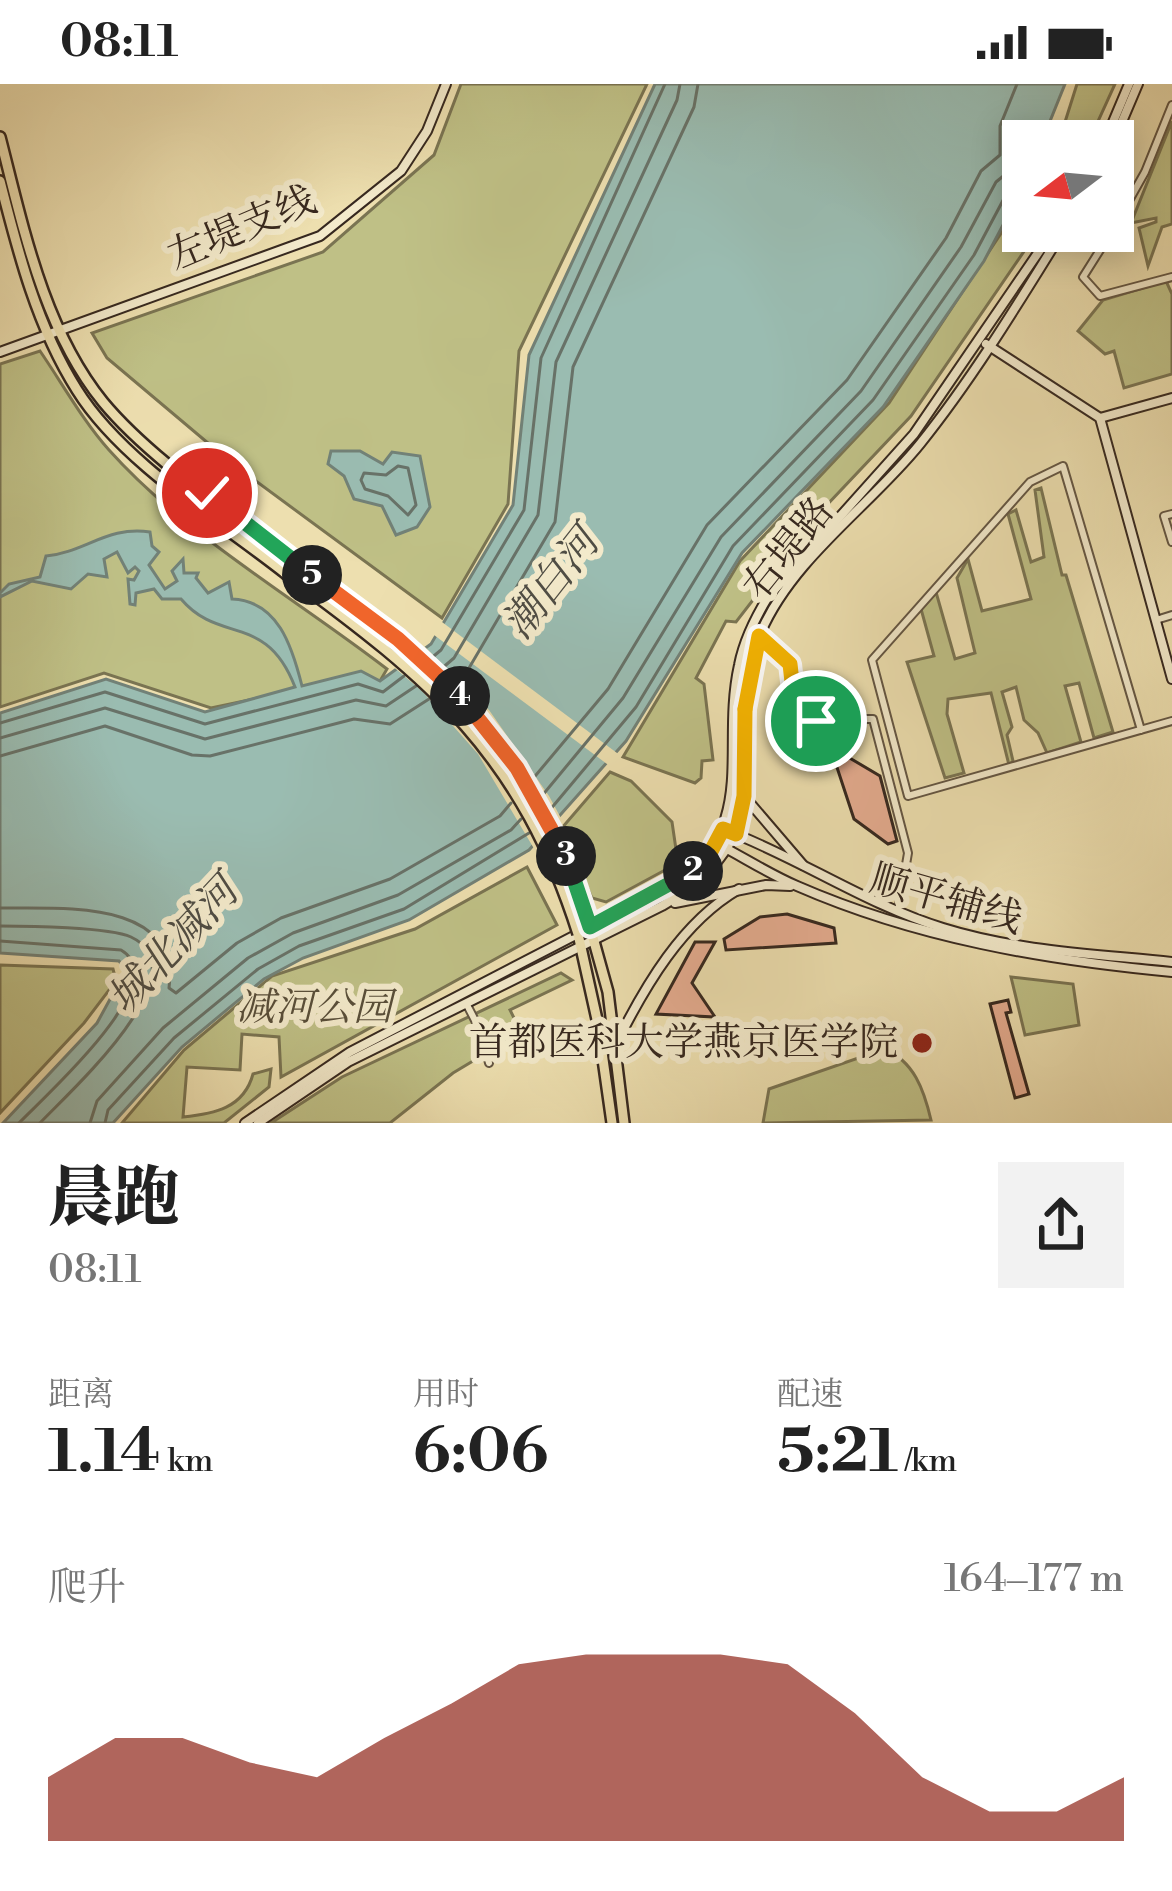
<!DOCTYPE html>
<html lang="zh">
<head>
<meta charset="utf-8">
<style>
  :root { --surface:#fff; --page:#f2f2f2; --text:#222; --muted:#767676; --accent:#8f2418 }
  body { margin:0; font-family:"Libre Bodoni","Noto Serif SC",serif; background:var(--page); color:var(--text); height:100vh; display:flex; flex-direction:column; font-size:45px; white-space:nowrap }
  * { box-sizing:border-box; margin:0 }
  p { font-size:39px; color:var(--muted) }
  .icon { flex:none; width:66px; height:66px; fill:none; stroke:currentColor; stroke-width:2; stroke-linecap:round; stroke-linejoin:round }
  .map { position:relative; height:1039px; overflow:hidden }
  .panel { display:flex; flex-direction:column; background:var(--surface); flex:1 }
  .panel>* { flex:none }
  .needle { width:78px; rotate:254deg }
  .tools { position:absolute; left:1002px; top:36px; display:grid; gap:24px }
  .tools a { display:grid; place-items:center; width:132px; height:132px; border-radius:0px; background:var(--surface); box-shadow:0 6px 30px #0003; font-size:60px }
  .pin { position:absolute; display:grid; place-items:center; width:102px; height:102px; color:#fff; margin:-51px; border:6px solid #fff; border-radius:50%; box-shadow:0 3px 12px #0007 }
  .km { position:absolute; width:60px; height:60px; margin:-30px; border-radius:50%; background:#222; color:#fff; font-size:33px; line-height:60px; text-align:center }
  .round { display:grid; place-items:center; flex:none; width:126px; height:126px; border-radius:0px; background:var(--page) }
  .overview { display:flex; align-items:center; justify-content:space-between; height:204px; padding:0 48px }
  h1 { font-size:66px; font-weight:800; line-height:90px }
  .figures { display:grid; grid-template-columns:repeat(3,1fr); gap:18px; height:204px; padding:12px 48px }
  .figures div { display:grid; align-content:center }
  .figures b { font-size:60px; font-weight:800 }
  .figures small { font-size:33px; font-weight:400 }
  .figures p { font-size:33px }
  .chart { height:336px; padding:24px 48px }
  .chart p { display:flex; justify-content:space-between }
  .chart svg { width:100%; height:216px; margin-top:12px; fill:var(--accent); opacity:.7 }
  .status { display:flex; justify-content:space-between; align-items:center; height:84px; padding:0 60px; background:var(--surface); direction:ltr }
  .status svg { height:33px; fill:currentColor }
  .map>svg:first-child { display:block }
  .green { fill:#bfc086; stroke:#7a7452; stroke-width:3 }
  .water { fill:#9abcb1; stroke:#728177; stroke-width:3 }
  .pier { fill:#eddfaf }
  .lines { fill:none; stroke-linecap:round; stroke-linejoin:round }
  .shore { stroke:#687268; stroke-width:3 }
  .building { fill:#e5ac90; stroke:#36281f; stroke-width:3 }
  .street-casing { stroke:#645643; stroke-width:10 }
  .secondary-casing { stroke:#36281f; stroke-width:12 }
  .primary-casing { stroke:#36281f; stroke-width:14 }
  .street { stroke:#f3eacb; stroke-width:6 }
  .secondary { stroke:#f3eacb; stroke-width:8 }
  .primary { stroke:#eddfaf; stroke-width:9 }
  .primary-bridge-casing { stroke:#36281f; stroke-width:14; stroke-linecap:butt }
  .primary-bridge { stroke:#eddfaf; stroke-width:9 }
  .split-1-casing { stroke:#fff; stroke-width:24 }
  .split-2-casing { stroke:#fff; stroke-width:24 }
  .split-3-casing { stroke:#fff; stroke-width:24 }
  .split-4-casing { stroke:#fff; stroke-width:24 }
  .split-5-casing { stroke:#fff; stroke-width:24 }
  .split-6-casing { stroke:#fff; stroke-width:24 }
  .split-1 { stroke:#f5b400; stroke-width:15 }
  .split-2 { stroke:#f5b400; stroke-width:15 }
  .split-3 { stroke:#22a559; stroke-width:15 }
  .split-4 { stroke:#f0652b; stroke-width:15 }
  .split-5 { stroke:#f0652b; stroke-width:15 }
  .split-6 { stroke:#22a559; stroke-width:15 }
  .poi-dot { fill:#8f2418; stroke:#f3eacb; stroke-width:4.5 }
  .labels { text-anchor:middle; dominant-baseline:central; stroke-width:12; stroke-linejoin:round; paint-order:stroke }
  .street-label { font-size:39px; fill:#36281f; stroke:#f3eacb }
  .park-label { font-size:39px; font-style:italic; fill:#584e39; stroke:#f3eacb }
  .poi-label { font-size:39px; fill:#36281f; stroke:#f3eacb; text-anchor:end }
  .water-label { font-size:42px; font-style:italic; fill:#4f4d44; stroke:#f3eacb }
</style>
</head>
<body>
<div class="status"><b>08:11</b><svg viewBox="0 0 49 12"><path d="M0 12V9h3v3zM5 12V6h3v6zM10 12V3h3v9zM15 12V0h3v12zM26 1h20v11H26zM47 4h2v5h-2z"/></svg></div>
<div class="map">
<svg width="1172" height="1039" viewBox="0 0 1172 1039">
  <rect width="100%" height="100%" fill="#eddfaf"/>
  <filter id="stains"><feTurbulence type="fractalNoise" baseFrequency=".00167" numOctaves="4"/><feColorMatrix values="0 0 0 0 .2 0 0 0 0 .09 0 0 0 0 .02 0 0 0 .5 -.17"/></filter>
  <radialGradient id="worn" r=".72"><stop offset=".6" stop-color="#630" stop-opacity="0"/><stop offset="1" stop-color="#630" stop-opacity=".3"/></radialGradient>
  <g class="green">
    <path d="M461,0H647L519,267L508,420L442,534L234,381L107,274L92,249L323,168L434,71Z"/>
    <path d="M1077,0H1115L1089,57H1059Z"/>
    <path d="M1172,37V140L1162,143L1148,182L1139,144L1156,138V134L1131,139Z"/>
    <path d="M1023,116V147H1038L911,332L825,423L736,538L726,537L696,594L704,600L713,676L702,677L701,694L695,699L623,673L740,477L889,319Z"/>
    <path d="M1166,197L1172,210V290L1124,304L1114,267L1105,270L1078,247L1103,216Z"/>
    <path d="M40,267C62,299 83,337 109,366C186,452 295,514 387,585L380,597L283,609L211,624L104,589L0,623V280Z"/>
    <path d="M1041,404L1062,491H1066L1113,648L1094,654L1079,599L1065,602L1081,658L1047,669L1038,649L1024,636L1016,603L1002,608L1012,643L1007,651L1013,677L1009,681L991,609L948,615L947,630L964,689L945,694L907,578L934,572L921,525L936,508L955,575L975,569L957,494L968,475L982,527L1031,515L1008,430L1016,426L1031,478L1044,473L1035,406Z"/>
    <path d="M610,688L631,697L672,738L678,779L606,818L592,814L561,745Z"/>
    <path d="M527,783L557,841L281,993L279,953L242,950L240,986L187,983L183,1033C214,1030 244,1024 253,990L271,985L269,1003L224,1039H122L184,966L272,892L415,845Z"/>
    <path d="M0,881L113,885L116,897L84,939L0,1029Z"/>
    <path d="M561,889L572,896L510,926L521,948L453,989L390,1039H271L342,993Z"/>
    <path d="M1011,893L1073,900L1079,941L1025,951Z"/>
    <path d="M884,965C914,977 924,1006 931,1036L763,1039L769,1005Z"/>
  </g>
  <g class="water">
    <path d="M655,0H1065L1042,57H1023V103L984,177L883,323L742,469L626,657L529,766L409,836L303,874L264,895L182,963L113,1039H3L97,939L126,886L119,877L0,869V629L106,595L205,628L295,603C266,528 220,561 181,515H162L154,505L136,509L135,521L130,520L128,495L134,496L139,487L135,483L128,489L117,468L104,475L107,493L88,490L71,505L32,497L0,513V509L9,500L40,493L46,472C83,469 109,441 150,448L152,462L159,468L149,481L165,505L177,497L172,487L183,475L184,489H198L196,494L208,509L229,498L232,515C278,517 292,562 302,602L361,587L380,597L431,560L513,421L529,271Z"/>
    <path d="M331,367H360L383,380L392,368L420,372L430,423L417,443L396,451L382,422L354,415L344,392L328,380Z"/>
  </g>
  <g class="pier">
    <path d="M438,535L621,672L611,683L430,548Z"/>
    <path d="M421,559L489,626L549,712L563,738L536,768L478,670L422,607L390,580Z"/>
  </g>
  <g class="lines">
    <g class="shore">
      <path d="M398,382L408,384L416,421L408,431L388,412L365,405L361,396L364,389L386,391Z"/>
      <path d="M429,576L441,566L524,426L541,274L665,0"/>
      <path d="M440,586L454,574L538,431L556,278L677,16L680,0"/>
      <path d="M453,599L469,584L555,438L573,283L694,23L698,0"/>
      <path d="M0,639L105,608L205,640L358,600L383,608L404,592"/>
      <path d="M0,654L105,624L205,655L356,616L386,622L416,602"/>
      <path d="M0,672L105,642L192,671L210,672L354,635L390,640L429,615"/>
      <path d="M531,697L608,605L707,441L847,296L946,154L981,87L1000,71V42L1017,0"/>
      <path d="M541,713L623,614L721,453L861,307L961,163L996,98L1007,89L1023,86"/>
      <path d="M549,727L636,623L733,462L873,316L974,171L1008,107L1023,101"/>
      <path d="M0,824C61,825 180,814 169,904L176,909L237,859L281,834L390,795L500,732L511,719"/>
      <path d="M0,842C27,842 109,843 131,853C204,888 67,1010 40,1039"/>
      <path d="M0,857L121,866C175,897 45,1012 19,1039"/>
      <path d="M90,1039L97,1017L163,944L248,874L293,849L398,811L511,746L521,735"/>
      <path d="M105,1039L108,1026L174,954L258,885L299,862L404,825L529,749"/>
    </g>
  </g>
  <g class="building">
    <path d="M840,643L848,673L880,692L897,757L888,760L854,735L825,647Z"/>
    <path d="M787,830L834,844L836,859L726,866L724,855L760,833Z"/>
    <path d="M695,858H715L692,899L715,933L656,930Z"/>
    <path d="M1008,916L1011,928L1006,929L1029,1010L1015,1014L990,920Z"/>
  </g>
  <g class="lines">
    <defs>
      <g id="street">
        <path d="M1113,145L1145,88L1172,21"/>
        <path d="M1112,147L1083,193L1100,212L1172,193"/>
        <path d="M1172,430L1164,432L1172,458"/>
        <path d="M1156,536L1172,531"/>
        <path d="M759,552L790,580L796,635H873L908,769L898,827"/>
        <path d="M1141,646L1063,382L1030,398L872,576L908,712L1172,637"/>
        <path d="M466,919L481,948L489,979"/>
      </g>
      <g id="secondary">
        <path d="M1105,57L1129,0"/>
        <path d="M1113,59L1138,0"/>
        <path d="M986,260L1100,334L1172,595"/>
        <path d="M0,268L320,152L401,87L427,47L446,0"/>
        <path d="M1100,334L1172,314"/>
        <path d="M744,712L803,781"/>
        <path d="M723,745C798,773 865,820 943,844C1017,867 1095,870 1172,878"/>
        <path d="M716,759C743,773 769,790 797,802C916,854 1044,876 1172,888"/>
        <path d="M675,819L766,801L790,802"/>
        <path d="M616,960C645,902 682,838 739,805"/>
        <path d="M245,1039L350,968L674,800C760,740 720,666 739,581C744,556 755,534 768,513L914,350L1053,147"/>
        <path d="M258,1039L348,978L662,822C799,743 712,661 761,548C793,474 871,421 920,360C973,294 1019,218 1063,147"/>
      </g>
      <g id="primary">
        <path d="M0,53C23,142 43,244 103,318C150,375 235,431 294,478"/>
        <path d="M0,97C18,168 37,243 77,306C121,377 219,437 285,489"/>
        <path d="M590,843L608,908L624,1039"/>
        <path d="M578,850L598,940L612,1039"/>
      </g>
    </defs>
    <use href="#street" class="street-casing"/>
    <use href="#secondary" class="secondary-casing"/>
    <use href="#primary" class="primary-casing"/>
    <use href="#street" class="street"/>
    <use href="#secondary" class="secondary"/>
    <use href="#primary" class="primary"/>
    <defs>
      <g id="primary-bridge">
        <path d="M294,478C443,586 531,664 590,843"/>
        <path d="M285,489C432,596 521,670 578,850"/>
      </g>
    </defs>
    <use href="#primary-bridge" class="primary-bridge-casing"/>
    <use href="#primary-bridge" class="primary-bridge"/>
  </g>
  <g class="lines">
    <defs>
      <path id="split-1" d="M745,625L759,552L790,580L796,634L816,637"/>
      <path id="split-2" d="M693,787L709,771L723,745L736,750L744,712L745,625"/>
      <path id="split-3" d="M566,772L590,843L693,787"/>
      <path id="split-4" d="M460,612L517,684L566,772"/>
      <path id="split-5" d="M312,491L398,555L460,612"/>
      <path id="split-6" d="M207,409L312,491"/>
    </defs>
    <use href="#split-1" class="split-1-casing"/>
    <use href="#split-2" class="split-2-casing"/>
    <use href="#split-3" class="split-3-casing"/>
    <use href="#split-4" class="split-4-casing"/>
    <use href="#split-5" class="split-5-casing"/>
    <use href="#split-6" class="split-6-casing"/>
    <use href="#split-1" class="split-1"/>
    <use href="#split-2" class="split-2"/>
    <use href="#split-3" class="split-3"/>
    <use href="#split-4" class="split-4"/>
    <use href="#split-5" class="split-5"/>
    <use href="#split-6" class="split-6"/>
  </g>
  <circle class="poi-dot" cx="922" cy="959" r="12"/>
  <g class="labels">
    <g class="street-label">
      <text transform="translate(242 145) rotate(-23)">左堤支线</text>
      <text transform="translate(789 465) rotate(-51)">右堤路</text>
      <text transform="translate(946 816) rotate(16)">顺平辅线</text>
    </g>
    <g class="park-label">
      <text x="314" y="924">减河公园</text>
    </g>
    <g class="poi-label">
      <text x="898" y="959">首都医科大学燕京医学院</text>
    </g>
    <g class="water-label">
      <text transform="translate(552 500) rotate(-52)">潮白河</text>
      <text transform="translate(174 862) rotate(-47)">城北减河</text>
    </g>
  </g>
  <rect width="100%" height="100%" filter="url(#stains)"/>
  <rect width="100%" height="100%" fill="url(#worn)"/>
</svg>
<div class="tools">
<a><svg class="needle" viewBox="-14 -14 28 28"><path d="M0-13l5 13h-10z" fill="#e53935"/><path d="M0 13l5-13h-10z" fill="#767676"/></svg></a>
</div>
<div class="pin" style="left:816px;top:637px;background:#1e9e55"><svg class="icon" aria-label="arrive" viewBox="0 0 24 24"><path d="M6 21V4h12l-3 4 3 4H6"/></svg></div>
<div class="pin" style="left:207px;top:409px;background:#d93025"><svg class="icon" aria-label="check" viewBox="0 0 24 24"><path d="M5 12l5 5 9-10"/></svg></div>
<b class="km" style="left:693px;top:787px">2</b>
<b class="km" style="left:566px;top:772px">3</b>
<b class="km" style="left:460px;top:612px">4</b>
<b class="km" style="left:312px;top:491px">5</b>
</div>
<section class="panel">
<div class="overview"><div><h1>晨跑</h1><p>08:11</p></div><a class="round"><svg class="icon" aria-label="share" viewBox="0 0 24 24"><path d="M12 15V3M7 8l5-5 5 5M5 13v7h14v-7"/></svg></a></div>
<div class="figures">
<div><p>距离</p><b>1.14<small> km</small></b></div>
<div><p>用时</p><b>6:06</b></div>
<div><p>配速</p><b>5:21<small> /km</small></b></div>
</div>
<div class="chart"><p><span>爬升</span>164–177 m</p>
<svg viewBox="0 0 160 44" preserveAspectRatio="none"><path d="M0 44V31L10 23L20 23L30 28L40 31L50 23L60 16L70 8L80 6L90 6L100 6L110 8L120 18L130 31L140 38L150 38L160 31V44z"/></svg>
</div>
</section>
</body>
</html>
